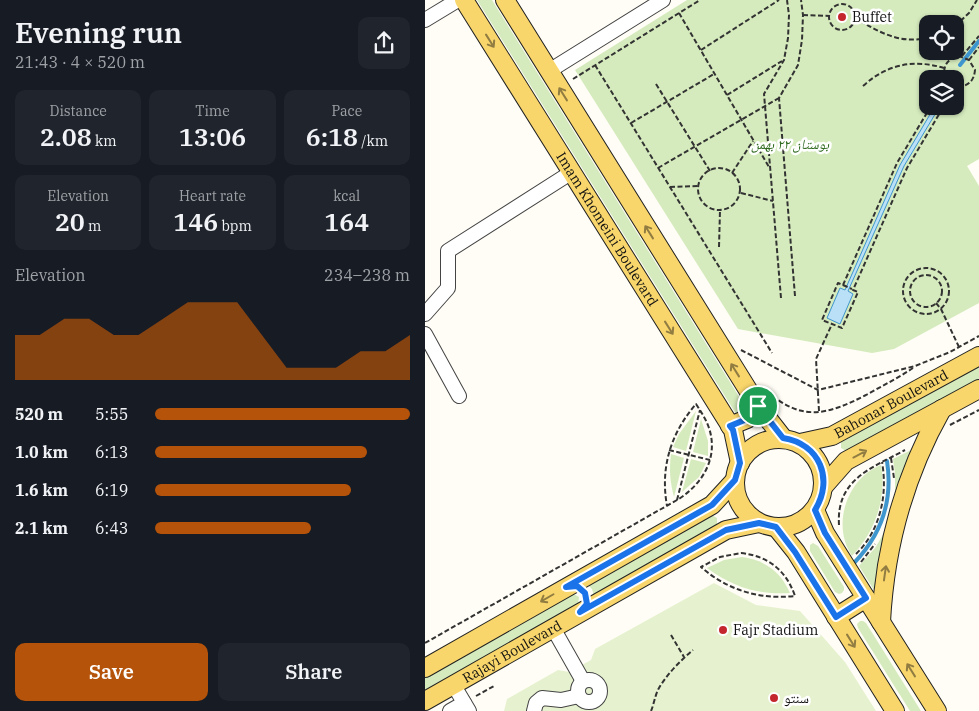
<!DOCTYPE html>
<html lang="en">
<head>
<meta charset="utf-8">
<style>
  :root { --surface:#171b24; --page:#20242c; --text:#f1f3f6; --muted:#9ea1a6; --accent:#b45309 }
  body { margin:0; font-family:"IBM Plex Serif","Noto Naskh Arabic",serif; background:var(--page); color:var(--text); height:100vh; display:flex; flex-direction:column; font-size:19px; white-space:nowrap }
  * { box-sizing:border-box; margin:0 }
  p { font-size:16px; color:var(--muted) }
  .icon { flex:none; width:28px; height:28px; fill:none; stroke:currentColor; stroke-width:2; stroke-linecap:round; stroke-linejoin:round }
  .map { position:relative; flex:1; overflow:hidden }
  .panel { display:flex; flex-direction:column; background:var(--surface); width:425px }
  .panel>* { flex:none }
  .controls { position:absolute; left:494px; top:15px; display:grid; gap:10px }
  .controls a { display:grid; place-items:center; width:45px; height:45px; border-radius:10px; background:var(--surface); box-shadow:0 1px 4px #0004; font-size:25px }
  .pin { position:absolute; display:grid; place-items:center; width:42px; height:42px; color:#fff; margin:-21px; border:2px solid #fff; border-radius:50%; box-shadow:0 1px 5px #0007 }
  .round { display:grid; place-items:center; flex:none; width:52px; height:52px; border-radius:10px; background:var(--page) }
  .headline { display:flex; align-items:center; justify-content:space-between; height:85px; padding:0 15px }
  h1 { font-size:28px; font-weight:600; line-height:38px }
  .figures { display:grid; grid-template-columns:repeat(3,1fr); gap:8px; height:85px; padding:5px 15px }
  .figures div { display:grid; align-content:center; border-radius:10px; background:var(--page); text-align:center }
  .figures b { font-size:25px; font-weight:600 }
  .figures small { font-size:14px; font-weight:400 }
  .figures p { font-size:14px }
  .chart { height:140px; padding:10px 15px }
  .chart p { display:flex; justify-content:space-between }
  .chart svg { width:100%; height:90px; margin-top:5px; fill:var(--accent); opacity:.7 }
  .cta { display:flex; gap:10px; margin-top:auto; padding:10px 15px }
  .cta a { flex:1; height:58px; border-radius:10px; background:var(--accent); color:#fff; font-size:20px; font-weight:600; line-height:58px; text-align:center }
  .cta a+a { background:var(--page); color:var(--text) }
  ul { padding:0 15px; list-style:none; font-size:16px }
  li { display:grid; grid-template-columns:80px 60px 1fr; align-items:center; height:38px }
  li i { height:12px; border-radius:6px; background:var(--accent) }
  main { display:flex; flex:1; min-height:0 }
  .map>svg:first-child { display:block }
  .green { fill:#d5ebbd; fill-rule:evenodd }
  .pitch { fill:#e6f2cf }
  .water { fill:#b9e0f7; stroke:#3f96cf }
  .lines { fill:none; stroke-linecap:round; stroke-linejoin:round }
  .stream { stroke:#3f96cf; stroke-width:4 }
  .minor-casing { stroke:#444; stroke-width:16 }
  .major-casing { stroke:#222; stroke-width:20 }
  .path { stroke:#333; stroke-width:2; stroke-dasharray:5 2.5; stroke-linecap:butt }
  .minor { stroke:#fff; stroke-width:14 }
  .major { stroke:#f9d66b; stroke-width:18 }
  .oneway { stroke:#917d42 }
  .route-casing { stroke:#fff; stroke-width:10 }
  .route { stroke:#1a73e8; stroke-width:6 }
  .poi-dot { fill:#c4262e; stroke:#fff; stroke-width:2 }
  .labels { text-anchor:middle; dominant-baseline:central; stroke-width:5; stroke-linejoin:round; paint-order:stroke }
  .poi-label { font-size:14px; fill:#111; stroke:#fff; text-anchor:start }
  .park-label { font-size:14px; font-style:italic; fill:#2f6b1f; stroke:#fff }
  .street-label { font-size:14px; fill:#111; stroke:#fff }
</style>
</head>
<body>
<main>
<section class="panel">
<div class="headline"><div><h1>Evening run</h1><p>21:43 · 4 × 520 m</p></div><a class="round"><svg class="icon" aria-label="share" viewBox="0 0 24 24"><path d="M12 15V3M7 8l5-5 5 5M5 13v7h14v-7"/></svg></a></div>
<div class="figures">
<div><p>Distance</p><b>2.08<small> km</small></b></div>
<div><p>Time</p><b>13:06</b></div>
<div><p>Pace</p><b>6:18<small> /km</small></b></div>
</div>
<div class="figures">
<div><p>Elevation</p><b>20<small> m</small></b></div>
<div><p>Heart rate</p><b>146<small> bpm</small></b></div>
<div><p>kcal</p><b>164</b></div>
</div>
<div class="chart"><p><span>Elevation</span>234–238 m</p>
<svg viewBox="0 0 160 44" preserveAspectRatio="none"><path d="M0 44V22L10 22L20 14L30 14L40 22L50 22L60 14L70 6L80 6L90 6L100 22L110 38L120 38L130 38L140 30L150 30L160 22V44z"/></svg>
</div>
<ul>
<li><b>520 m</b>5:55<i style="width:100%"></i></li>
<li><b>1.0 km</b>6:13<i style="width:83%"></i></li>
<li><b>1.6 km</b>6:19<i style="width:77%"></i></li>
<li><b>2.1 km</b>6:43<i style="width:61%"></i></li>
</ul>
<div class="cta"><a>Save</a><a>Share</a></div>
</section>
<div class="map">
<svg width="554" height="711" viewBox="0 0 554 711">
  <rect width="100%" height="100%" fill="#fffdf5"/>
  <g class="green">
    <path d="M52,0H67L323,411L313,417Z"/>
    <path d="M262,0H554V159L542,166L554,186V303L469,349L447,353L313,329L150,70ZM502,24H530V51H502ZM502,79H530V106H502Z"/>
    <path d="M554,365V381L423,452L416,448V440Z"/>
    <path d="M271,411L261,451L248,447L254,434Z"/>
    <path d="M276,419L283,441V456L268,452Z"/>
    <path d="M486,450L470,493V473L468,459Z"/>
    <path d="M246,454L259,458L249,497C245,482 244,470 246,454Z"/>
    <path d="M266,459L281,463L274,477L257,492Z"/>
    <path d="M456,465C462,498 450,532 427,556C406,525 422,478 456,465Z"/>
    <path d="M285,514L292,518V526L169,596L167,589L162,584Z"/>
    <path d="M459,533L449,590L434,566L450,548Z"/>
    <path d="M388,543L393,546L419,587V590L417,593L414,594L410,592L385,551V545Z"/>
    <path d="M317,557C340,560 356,572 365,593C334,595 307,587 282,568L299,560Z"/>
    <path d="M147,593L154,597L153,605L0,693V676Z"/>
    <path d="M435,621H438L441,623L496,711H485L433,628L432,624Z"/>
  </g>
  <path class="pitch" d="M289,583L331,605L375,611L420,662L451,711H79L82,699L133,670L144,672L166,660L170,649Z"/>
  <path class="water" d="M510,106H515L479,166L423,291L428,294L415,324L402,318L415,288L420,290L475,165Z"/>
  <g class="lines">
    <g class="stream">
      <path d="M535,65L554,41"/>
      <path d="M429,563C456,535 468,500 462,461"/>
    </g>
    <defs>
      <g id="minor">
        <path d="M0,20L33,0"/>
        <path d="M124,71L238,0"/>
        <path d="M0,314L23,288V251L147,172"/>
        <path d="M0,334L34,396"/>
        <path d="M128,628L158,681"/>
        <circle cx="164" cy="691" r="11"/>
        <path d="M28,684L44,711"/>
        <path d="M25,711L39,703"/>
        <path d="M109,711L111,703L117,698L136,700L154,696"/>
      </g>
      <g id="major">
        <path id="s1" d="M39,0L308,430L315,463"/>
        <path d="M80,0L333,406L358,438"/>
        <path d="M305,426L322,419L333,406"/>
        <circle cx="354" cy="483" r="44"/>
        <path id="s2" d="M375,443L407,436L554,356"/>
        <path d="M399,486L421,461L554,389"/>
        <path d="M390,510L400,533L512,711"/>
        <path d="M351,527L371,552L470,711"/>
        <path d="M411,617L441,598"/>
        <path d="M456,622C460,546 479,476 517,409"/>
        <path d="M0,668L287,505L310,480"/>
        <path id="s3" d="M0,701L301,530L334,523"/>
      </g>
    </defs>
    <use href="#minor" class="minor-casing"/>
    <use href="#major" class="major-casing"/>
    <g class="path">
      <circle cx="417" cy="17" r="13"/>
      <path d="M254,13L344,167"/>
      <path d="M378,15L405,16"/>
      <path d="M429,17C453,32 474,44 502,38"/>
      <path d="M530,26L544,13L552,0"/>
      <path d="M276,50L354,0"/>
      <path d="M537,56L554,36"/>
      <path d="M544,60L554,47"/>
      <path d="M170,65L347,353"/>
      <path d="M148,79L275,0"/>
      <path d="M520,79C517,67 522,58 534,56L544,60L550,70C549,82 542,87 530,87"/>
      <path d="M231,84L285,171"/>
      <path d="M438,86C462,64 489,59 519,68"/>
      <path d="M302,95L357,61"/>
      <path d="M506,106L472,163L418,285L413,283L397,320L417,328L433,292L428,290L482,168L519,106"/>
      <path d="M206,123L289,74"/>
      <path d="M233,168L354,98"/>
      <circle cx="294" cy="189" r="21"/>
      <path d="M307,173L328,141"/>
      <path d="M245,187L274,186"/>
      <path d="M316,193L348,201"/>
      <path d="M294,247L295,210"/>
      <circle cx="501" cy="291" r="23"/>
      <circle cx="501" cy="291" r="16"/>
      <path d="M418,285L427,289"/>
      <path d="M370,296L354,98L373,65L377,40L378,15L376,0"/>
      <path d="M356,298L339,94L359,60L363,38L364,15L362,0"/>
      <path d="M511,303L516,309L534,347"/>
      <path d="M316,350L393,390L490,366L525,352L554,336"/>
      <path d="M342,391C377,423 404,414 441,395C457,386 473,378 488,368"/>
      <path d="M394,411L391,359L407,324"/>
      <path d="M525,425L554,410"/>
      <path d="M244,450L285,460"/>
      <path d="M466,458L469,478"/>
      <path d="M252,500L275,410"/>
      <path d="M414,525C411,479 447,468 480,450"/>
      <path d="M316,553C343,556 361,570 370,596C335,600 302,590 276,567L295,557Z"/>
      <path d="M431,554C455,531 463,495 457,462"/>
      <path d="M436,562L450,544"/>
      <path d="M246,635L259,657"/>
      <path d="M0,643L252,500C277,485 294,458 284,428C281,419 276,412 271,404C246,433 235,467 242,506"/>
      <path d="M51,696L69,686"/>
      <path d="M226,711C229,704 230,695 234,688C243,673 255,661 268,650"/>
    </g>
    <use href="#minor" class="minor"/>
    <use href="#major" class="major"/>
  </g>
  <defs><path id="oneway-shaft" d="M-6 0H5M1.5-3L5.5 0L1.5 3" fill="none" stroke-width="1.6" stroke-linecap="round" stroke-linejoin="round" transform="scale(1.25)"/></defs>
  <g class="oneway">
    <use href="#oneway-shaft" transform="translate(65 41) rotate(58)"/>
    <use href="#oneway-shaft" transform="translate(138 94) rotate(-122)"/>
    <use href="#oneway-shaft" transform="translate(224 232) rotate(-122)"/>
    <use href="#oneway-shaft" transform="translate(244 328) rotate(58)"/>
    <use href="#oneway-shaft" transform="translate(310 370) rotate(-122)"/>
    <use href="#oneway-shaft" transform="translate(435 454) rotate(-28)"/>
    <use href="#oneway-shaft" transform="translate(460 573) rotate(-82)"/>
    <use href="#oneway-shaft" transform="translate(122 598) rotate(150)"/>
    <use href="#oneway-shaft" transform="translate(426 641) rotate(58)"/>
    <use href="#oneway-shaft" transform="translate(486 670) rotate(-122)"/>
  </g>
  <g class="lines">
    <defs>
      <path id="route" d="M333,406L358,438C395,444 409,479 390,510L400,533L441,598L411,617L370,552L351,527L334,523L301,530L155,612L162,604L160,593L152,586L141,587L287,505L310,480L315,463L308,430L305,426L322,419Z"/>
    </defs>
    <use href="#route" class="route-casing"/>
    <use href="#route" class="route"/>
  </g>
  <g class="poi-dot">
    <circle cx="417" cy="17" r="5"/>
    <circle cx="298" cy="630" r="5"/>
    <circle cx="349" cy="698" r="5"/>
  </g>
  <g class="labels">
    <g class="poi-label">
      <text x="427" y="17">Buffet</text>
      <text x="308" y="630">Fajr Stadium</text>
      <text x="359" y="698">سنتو</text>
    </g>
    <g class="park-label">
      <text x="365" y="144">بوستان ۲۲ بهمن</text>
    </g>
    <g class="street-label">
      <text stroke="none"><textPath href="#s1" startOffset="270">Imam Khomeini Boulevard</textPath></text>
      <text stroke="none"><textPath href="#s2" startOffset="100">Bahonar Boulevard</textPath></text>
      <text stroke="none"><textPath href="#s3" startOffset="100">Rajayi Boulevard</textPath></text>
    </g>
  </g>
</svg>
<div class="controls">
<a><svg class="icon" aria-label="locate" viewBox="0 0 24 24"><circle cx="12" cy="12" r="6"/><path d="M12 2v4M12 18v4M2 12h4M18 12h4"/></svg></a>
<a><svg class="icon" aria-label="layers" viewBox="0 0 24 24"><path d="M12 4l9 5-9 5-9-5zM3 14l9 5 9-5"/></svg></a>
</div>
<div class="pin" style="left:333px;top:406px;background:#1e9e55"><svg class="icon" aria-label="arrive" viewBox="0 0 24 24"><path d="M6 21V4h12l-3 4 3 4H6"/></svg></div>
</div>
</main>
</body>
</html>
